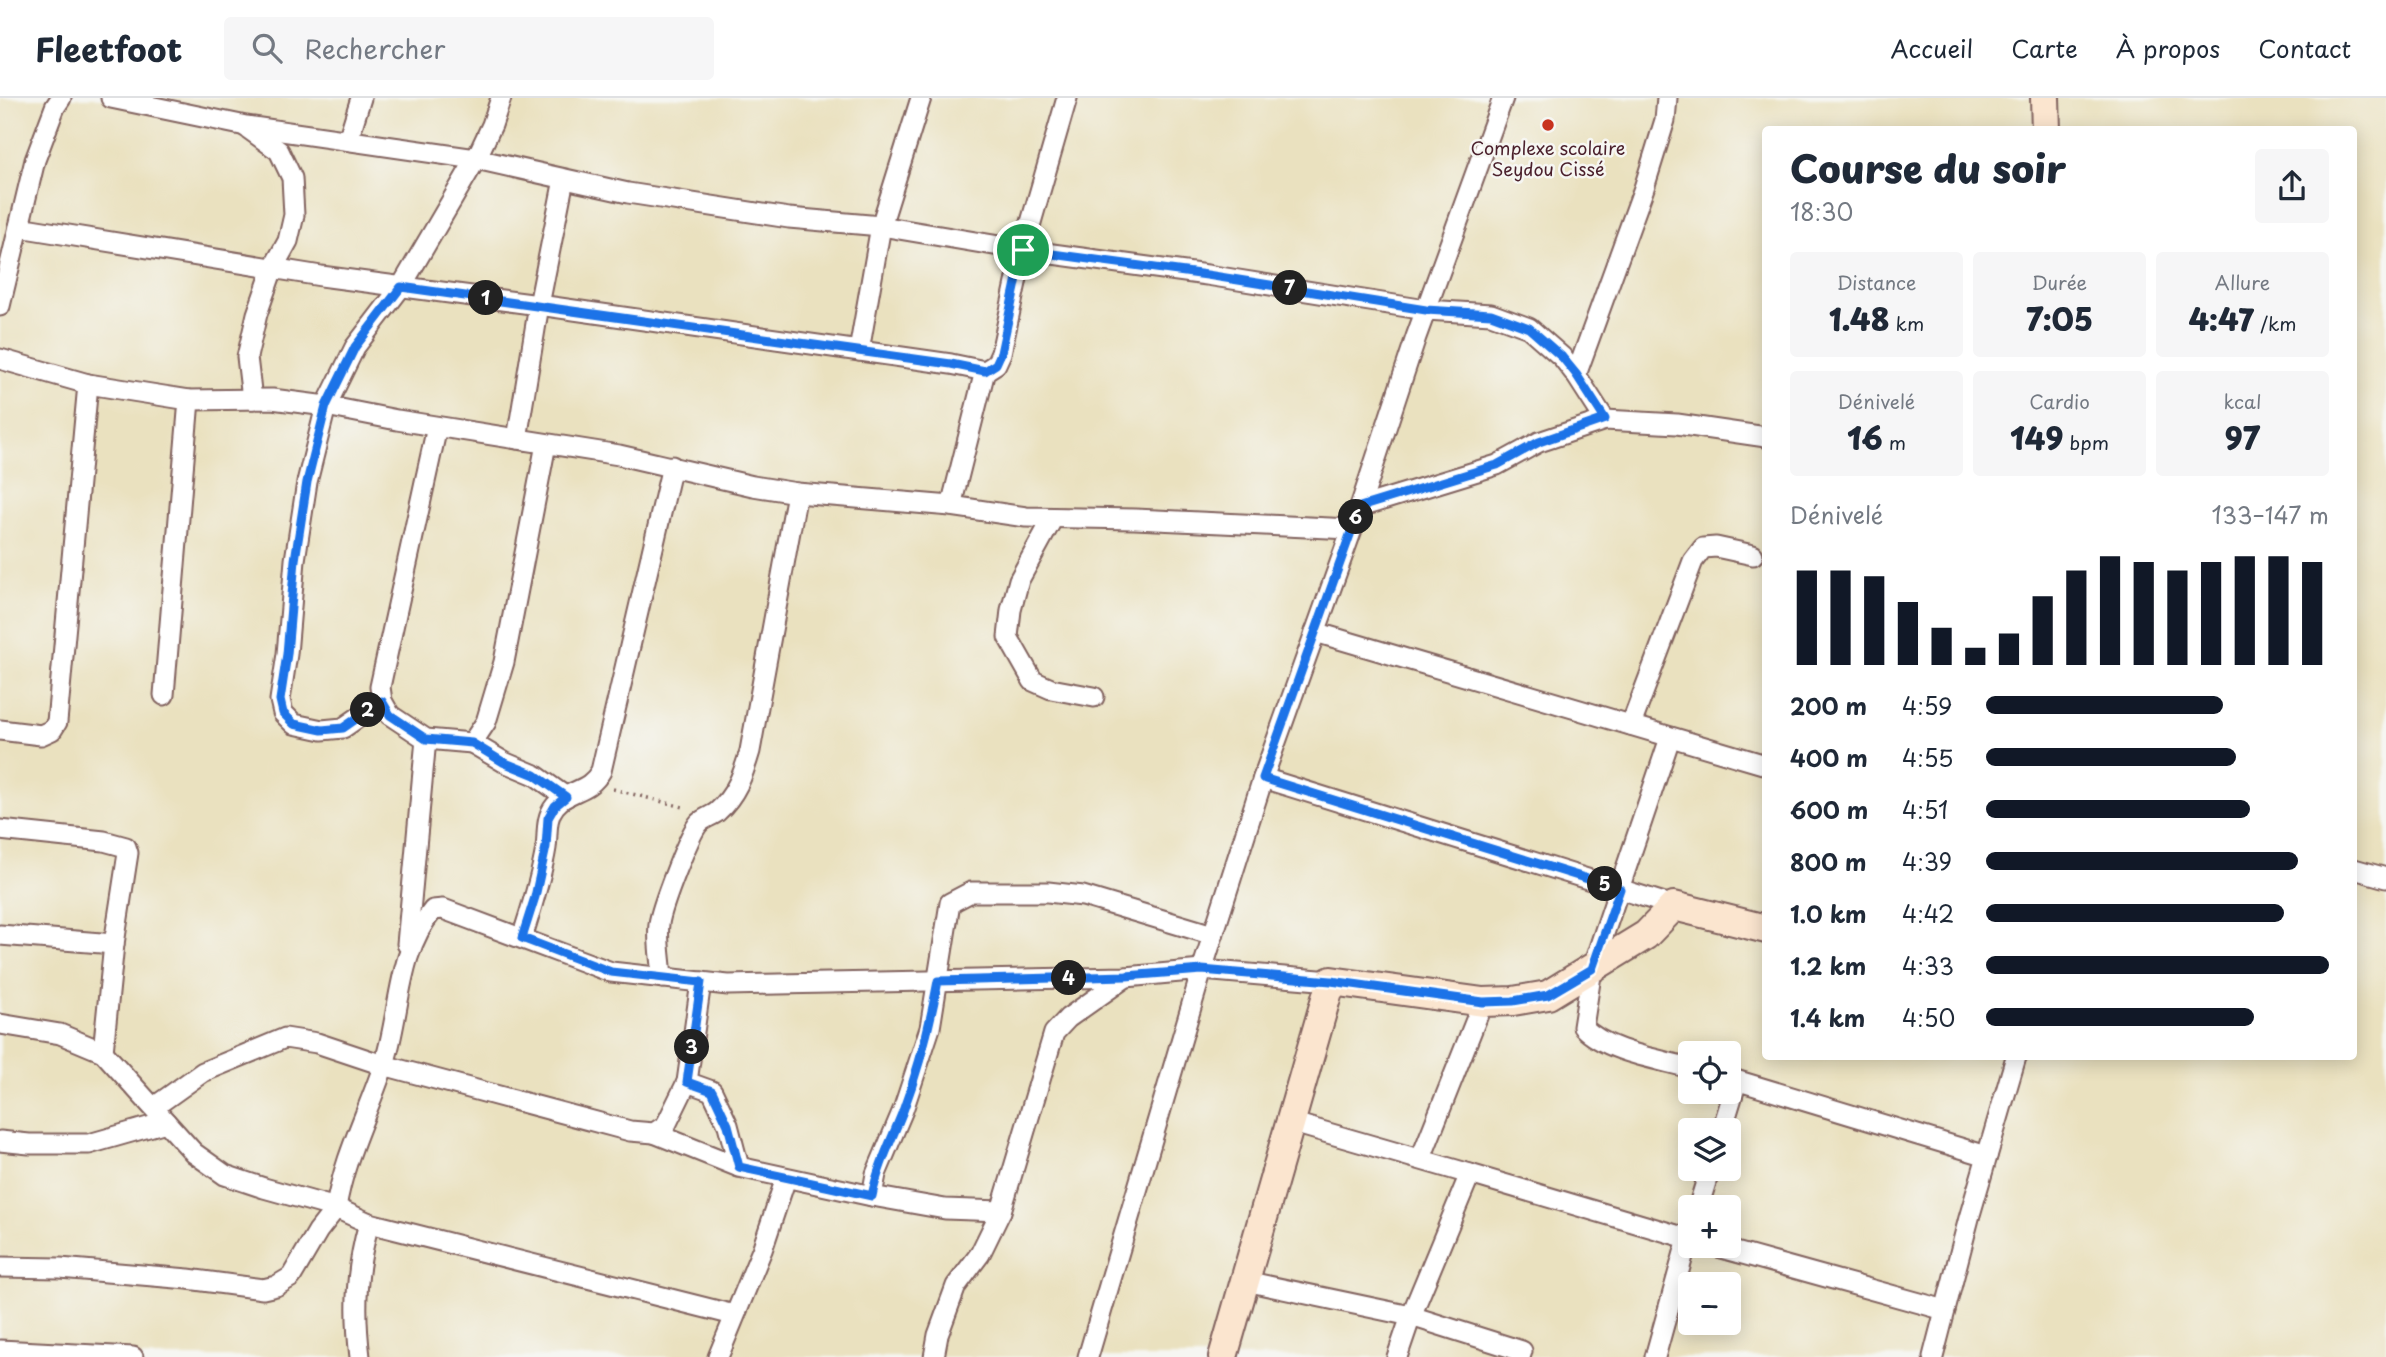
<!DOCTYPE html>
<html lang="fr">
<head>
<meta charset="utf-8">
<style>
  :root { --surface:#fff; --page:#f6f6f7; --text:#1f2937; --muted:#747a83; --line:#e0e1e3; --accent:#111827 }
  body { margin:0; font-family:"Playpen Sans",sans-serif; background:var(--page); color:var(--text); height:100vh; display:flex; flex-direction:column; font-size:26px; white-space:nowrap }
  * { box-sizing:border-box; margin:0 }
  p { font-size:23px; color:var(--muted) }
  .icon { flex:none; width:38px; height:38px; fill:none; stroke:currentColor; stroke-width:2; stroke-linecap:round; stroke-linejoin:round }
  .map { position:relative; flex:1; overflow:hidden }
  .details { position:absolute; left:1762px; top:28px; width:595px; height:934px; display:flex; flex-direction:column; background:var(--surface); border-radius:7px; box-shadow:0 4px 18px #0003 }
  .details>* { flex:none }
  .tools { position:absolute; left:1678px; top:943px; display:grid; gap:14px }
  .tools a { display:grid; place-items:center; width:63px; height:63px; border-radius:7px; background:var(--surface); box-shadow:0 4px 18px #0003; font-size:35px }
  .pin { position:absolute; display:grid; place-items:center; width:60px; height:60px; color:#fff; margin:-30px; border:4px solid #fff; border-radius:50%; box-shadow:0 2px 7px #0007 }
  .km { position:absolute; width:35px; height:35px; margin:-18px; border-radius:50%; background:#222; color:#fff; font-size:19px; line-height:35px; text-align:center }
  .round { display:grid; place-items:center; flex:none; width:74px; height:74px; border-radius:7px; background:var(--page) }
  .summary { display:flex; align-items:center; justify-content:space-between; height:119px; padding:0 28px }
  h1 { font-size:38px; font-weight:800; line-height:52px }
  .metrics { display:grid; grid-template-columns:repeat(3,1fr); gap:10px; height:119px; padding:7px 28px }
  .metrics div { display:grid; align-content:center; border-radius:7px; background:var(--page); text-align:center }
  .metrics b { font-size:30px; font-weight:800 }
  .metrics small { font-size:19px; font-weight:400 }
  .metrics p { font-size:19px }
  .chart { height:196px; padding:14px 28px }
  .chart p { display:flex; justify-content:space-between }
  .chart svg { width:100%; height:126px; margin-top:7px; stroke:var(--accent); stroke-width:6 }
  ul { padding:0 28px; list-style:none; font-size:23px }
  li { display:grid; grid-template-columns:112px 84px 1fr; align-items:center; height:52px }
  li i { height:18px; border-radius:9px; background:var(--accent) }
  header { display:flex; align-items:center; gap:42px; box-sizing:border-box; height:98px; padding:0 35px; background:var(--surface); border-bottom:2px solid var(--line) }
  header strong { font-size:33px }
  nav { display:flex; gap:38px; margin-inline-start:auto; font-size:24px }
  .search { width:490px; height:63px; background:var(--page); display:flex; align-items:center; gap:18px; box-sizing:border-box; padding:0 24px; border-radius:7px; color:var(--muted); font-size:26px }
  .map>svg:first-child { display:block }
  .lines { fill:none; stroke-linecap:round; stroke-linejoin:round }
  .street-casing { stroke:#82635f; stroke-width:23 }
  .secondary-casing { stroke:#82635f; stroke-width:32 }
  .path { stroke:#82635f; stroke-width:3.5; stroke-dasharray:2 5; stroke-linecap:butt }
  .street { stroke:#fff; stroke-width:19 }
  .secondary { stroke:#fbe5cf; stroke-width:28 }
  .route-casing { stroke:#fff; stroke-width:14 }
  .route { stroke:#1a73e8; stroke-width:9 }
  .poi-dot { fill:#c8321e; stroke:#f6f6f2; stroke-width:2.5 }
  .labels { text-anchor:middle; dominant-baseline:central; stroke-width:5; stroke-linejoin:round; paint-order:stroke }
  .poi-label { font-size:18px; fill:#4a1f2b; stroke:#f6f6f2 }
</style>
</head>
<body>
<header>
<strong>Fleetfoot</strong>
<div class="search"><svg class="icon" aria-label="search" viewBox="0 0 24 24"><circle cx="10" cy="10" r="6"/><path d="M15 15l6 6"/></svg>Rechercher</div>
<nav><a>Accueil</a><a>Carte</a><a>À propos</a><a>Contact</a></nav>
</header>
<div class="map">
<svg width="2386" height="1259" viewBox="0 0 2386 1259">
  <rect width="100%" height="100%" fill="#f6f6f2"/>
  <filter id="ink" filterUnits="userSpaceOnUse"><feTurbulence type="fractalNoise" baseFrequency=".0143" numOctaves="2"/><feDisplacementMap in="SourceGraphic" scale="14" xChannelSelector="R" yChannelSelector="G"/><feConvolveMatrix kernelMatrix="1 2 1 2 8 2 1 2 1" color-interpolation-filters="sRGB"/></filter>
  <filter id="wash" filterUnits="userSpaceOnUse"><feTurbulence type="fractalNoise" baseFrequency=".00686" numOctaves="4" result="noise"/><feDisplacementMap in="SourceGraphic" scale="28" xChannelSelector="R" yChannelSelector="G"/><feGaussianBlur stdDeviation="1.57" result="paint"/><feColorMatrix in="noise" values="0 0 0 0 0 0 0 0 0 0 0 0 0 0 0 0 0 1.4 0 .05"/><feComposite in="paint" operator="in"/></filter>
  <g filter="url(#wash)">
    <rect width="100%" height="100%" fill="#eae1bf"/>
  </g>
  <g filter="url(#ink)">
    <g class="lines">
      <defs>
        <g id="street">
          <path d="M111,0L246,28L476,61L628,95L789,120L881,128L1023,152L1207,177L1426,212L1491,216L1529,230L1562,259L1576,277L1605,322"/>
          <path d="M246,29L279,53L292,80L294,117L288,143L273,170L257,216L247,259L252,301"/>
          <path d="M348,42L361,0"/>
          <path d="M19,129L321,178L539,207L951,266L985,273L996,266L1001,255L1023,152L1067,0"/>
          <path d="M0,208L35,62L55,9L61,0"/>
          <path d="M859,253L881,128L921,0"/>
          <path d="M0,261L88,286L189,302L272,301L326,308L397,322L619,357L753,388L797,395L951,408L1026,419L1135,421L1351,431"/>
          <path d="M1576,277L1644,90L1665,22L1667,0"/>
          <path d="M437,329L380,589L382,603L390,617L426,641L472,645L486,624L504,564L546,346"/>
          <path d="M517,341L539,207L564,81"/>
          <path d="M951,408L985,273"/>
          <path d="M1360,409L1416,239L1503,0"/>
          <path d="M1053,420L1019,482L1011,512L1008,539L1033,583L1051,591L1094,599"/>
          <path d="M1315,534L1766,667"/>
          <path d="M164,597L189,302"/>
          <path d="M382,603L343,630L322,632L294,626L283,615L280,602L287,556L295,462L307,384L326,308L355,249L401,189L476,61L492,27L501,0"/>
          <path d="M1631,627L1693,463L1703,450L1716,449L1753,457"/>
          <path d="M0,632L41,637L52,632L57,624L88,286"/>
          <path d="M1670,640L1592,871L1583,929C1607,954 1658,961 1690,970"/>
          <path d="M472,645L504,664L535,677L566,699"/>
          <path d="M1263,680L1674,808"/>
          <path d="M0,732L104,743L126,749L128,755L114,846L103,954"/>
          <path d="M2354,771L2386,780"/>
          <path d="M0,837L114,846"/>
          <path d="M522,840C531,811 541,781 546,750C548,736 545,720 555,708C569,690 588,696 601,673L672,368"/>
          <path d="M407,846L426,641"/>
          <path d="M662,880C661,862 657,843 659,826C661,810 689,736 699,725C704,720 712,718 717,714C736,697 743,677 750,653L797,395"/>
          <path d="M1331,883L1202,872L1263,680L1360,409L1497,367L1539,344L1605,322L1677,326L1766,339"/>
          <path d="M701,884L687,984L712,993L728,1027L739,1069"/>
          <path d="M0,926L60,936L103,954L194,1055L225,1077L264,1090L336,1110C344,1058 369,1013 385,963C401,912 397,855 433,812L443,811L611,874L728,887L1126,879L1202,872L1088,1259"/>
          <path d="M1729,980L1987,1058"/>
          <path d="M154,1009L203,974L285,940L317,945L383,967L630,1033L654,1035L666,1027L687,984"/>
          <path d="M1290,1024L1470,1076"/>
          <path d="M1722,1032L1737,983"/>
          <path d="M654,1035L739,1069L872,1098"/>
          <path d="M0,1043L29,1046H89L166,1024"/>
          <path d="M1421,1060L1483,904"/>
          <path d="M1698,1110L1710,1071"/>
          <path d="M1001,1113L945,1111L872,1098L876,1076L903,1012L930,930L950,805L971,794H1048L1083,798L1213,837"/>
          <path d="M369,1125L734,1217"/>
          <path d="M1714,1148L1945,1212"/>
          <path d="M0,1169L60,1170L188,1181L263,1191L276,1188L291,1179L318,1133L336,1110L369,1125C356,1171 354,1211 360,1259"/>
          <path d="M1245,1183L1411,1218L1522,1253L1520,1259"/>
          <path d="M0,1252L133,1259"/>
          <path d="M718,1259L762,1152L786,1080"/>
          <path d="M934,1259L938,1237L956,1188L980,1156L1001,1113L1054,935L1068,920L1126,879"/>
          <path d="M1397,1259L1411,1218L1470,1076L1690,1141"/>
          <path d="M1655,1259L1690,1133"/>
          <path d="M1933,1259L1969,1120L2016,959"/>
        </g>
        <g id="secondary">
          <path d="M2045,0L2046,32"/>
          <path d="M1223,1259L1331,883L1483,904L1513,903L1548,897L1646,837L1674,808L1766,831"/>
        </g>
      </defs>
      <use href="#street" class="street-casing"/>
      <use href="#secondary" class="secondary-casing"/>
      <path class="path" d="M613,691L687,710"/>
      <use href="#street" class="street"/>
      <use href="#secondary" class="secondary"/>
    </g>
  </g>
  <g class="lines" filter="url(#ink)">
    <defs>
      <path id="route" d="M1023,152L1207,177L1426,212L1491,216L1529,230L1562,259L1576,276L1605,321L1539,344L1497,367L1360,409L1263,680L1620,791L1592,871L1548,897L1513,903L1483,904L1331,883L1202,872L1126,878L938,883C930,927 919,970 903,1013C892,1041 878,1068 872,1098L739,1069L728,1027L712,993L687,984L701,884L611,874L522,840L535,799L546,749L548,720L555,708L566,699L535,677L503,664L472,645L426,641L390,617L382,603L343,630L322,632L294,626L283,615L280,602L287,556L295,462L307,384L326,308L355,249L401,189L951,266L985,273L996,266L1001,255Z"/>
    </defs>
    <use href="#route" class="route-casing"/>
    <use href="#route" class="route"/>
  </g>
  <circle class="poi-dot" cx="1548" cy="27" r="7"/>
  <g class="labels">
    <g class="poi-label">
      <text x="1548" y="49">Complexe scolaire<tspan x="1548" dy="21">Seydou Cissé</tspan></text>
    </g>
  </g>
</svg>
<div class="tools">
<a><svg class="icon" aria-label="locate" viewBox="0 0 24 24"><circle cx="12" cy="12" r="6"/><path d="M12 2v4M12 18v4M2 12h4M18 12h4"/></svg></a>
<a><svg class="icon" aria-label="layers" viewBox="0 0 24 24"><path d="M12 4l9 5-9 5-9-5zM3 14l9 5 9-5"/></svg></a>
<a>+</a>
<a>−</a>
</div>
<div class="pin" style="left:1023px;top:152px;background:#1e9e55"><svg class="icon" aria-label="arrive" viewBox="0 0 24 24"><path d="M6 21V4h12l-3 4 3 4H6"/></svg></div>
<b class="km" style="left:486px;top:200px">1</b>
<b class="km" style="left:368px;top:612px">2</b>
<b class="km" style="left:692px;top:949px">3</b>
<b class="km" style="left:1069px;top:880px">4</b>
<b class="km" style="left:1605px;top:786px">5</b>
<b class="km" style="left:1356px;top:419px">6</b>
<b class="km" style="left:1290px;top:190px">7</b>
<section class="details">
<div class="summary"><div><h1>Course du soir</h1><p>18:30</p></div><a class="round"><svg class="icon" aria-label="share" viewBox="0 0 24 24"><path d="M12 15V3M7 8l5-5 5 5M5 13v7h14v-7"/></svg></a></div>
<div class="metrics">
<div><p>Distance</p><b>1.48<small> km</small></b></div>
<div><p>Durée</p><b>7:05</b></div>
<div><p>Allure</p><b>4:47<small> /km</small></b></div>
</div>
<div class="metrics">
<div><p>Dénivelé</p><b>16<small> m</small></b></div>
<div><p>Cardio</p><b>149<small> bpm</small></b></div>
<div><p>kcal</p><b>97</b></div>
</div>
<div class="chart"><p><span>Dénivelé</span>133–147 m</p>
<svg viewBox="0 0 160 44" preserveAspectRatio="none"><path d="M5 44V11M15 44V11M25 44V13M35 44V22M45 44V31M55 44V38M65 44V33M75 44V20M85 44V11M95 44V6M105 44V8M115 44V11M125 44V8M135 44V6M145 44V6M155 44V8"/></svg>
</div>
<ul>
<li><b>200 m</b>4:59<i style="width:69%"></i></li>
<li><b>400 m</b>4:55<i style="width:73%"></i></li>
<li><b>600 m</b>4:51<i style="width:77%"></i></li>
<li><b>800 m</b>4:39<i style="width:91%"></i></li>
<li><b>1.0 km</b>4:42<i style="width:87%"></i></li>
<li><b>1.2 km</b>4:33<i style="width:100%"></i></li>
<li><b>1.4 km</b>4:50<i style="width:78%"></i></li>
</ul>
</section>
</div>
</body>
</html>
